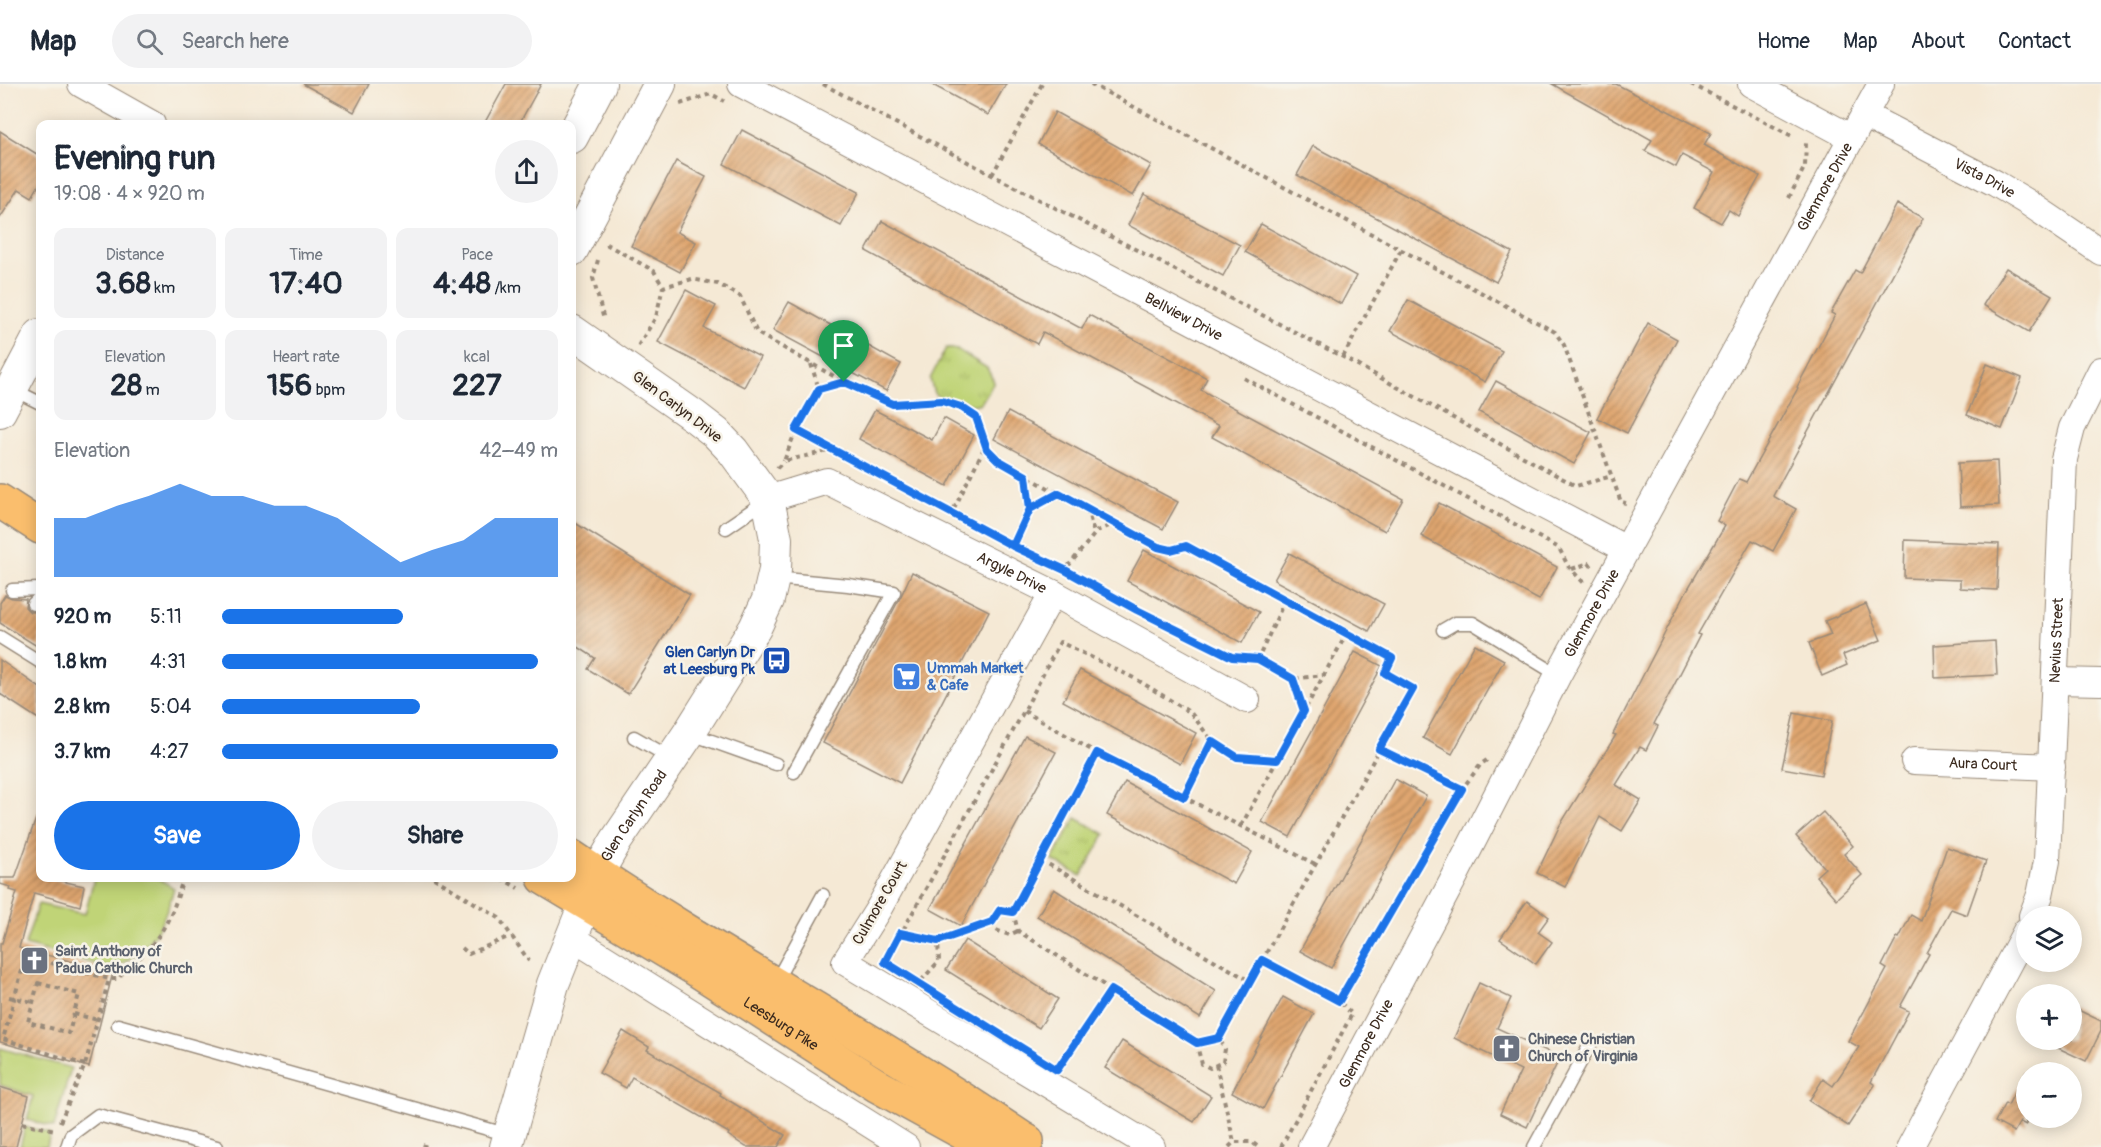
<!DOCTYPE html>
<html lang="en">
<head>
<meta charset="utf-8">
<style>
  :root { --surface:#fff; --page:#f2f2f3; --text:#1f2937; --muted:#747a83; --line:#e0e1e3; --accent:#1a73e8 }
  body { margin:0; font-family:Pangolin,sans-serif; background:var(--page); color:var(--text); height:100vh; display:flex; flex-direction:column; font-size:22px; white-space:nowrap }
  * { box-sizing:border-box; margin:0 }
  p { font-size:20px; color:var(--muted) }
  .icon { flex:none; width:33px; height:33px; fill:none; stroke:currentColor; stroke-width:2; stroke-linecap:round; stroke-linejoin:round }
  .map { position:relative; flex:1; overflow:hidden }
  .panel { position:absolute; left:36px; top:36px; width:540px; height:762px; display:flex; flex-direction:column; background:var(--surface); border-radius:12px; box-shadow:0 3px 15px #0003 }
  .panel>* { flex:none }
  .buttons { position:absolute; left:2016px; top:822px; display:grid; gap:12px }
  .buttons a { display:grid; place-items:center; width:66px; height:66px; border-radius:50%; background:var(--surface); box-shadow:0 3px 15px #0003; font-size:30px }
  .pin { position:absolute; display:grid; place-items:center; width:51px; height:51px; color:#fff; margin:-62px -26px; border-radius:50% 50% 50% 0; rotate:-45deg; box-shadow:0 0 6px #0007 }
  .pin .icon { rotate:45deg }
  .round { display:grid; place-items:center; flex:none; width:63px; height:63px; border-radius:32px; background:var(--page) }
  .overview { display:flex; align-items:center; justify-content:space-between; height:102px; padding:0 18px }
  h1 { font-size:33px; font-weight:700; line-height:45px }
  .stats { display:grid; grid-template-columns:repeat(3,1fr); gap:9px; height:102px; padding:6px 18px }
  .stats div { display:grid; align-content:center; border-radius:12px; background:var(--page); text-align:center }
  .stats b { font-size:30px; font-weight:700 }
  .stats small { font-size:16px; font-weight:400 }
  .stats p { font-size:16px }
  .chart { height:168px; padding:12px 18px }
  .chart p { display:flex; justify-content:space-between }
  .chart svg { width:100%; height:108px; margin-top:6px; fill:var(--accent); opacity:.7 }
  .primary-button { display:flex; gap:12px; margin-top:auto; padding:12px 18px }
  .primary-button a { flex:1; height:69px; border-radius:36px; background:var(--accent); color:#fff; font-size:24px; font-weight:700; line-height:69px; text-align:center }
  .primary-button a+a { background:var(--page); color:var(--text) }
  ul { padding:0 18px; list-style:none; font-size:20px }
  li { display:grid; grid-template-columns:96px 72px 1fr; align-items:center; height:45px }
  li i { height:15px; border-radius:8px; background:var(--accent) }
  header { display:flex; align-items:center; gap:36px; box-sizing:border-box; height:84px; padding:0 30px; background:var(--surface); border-bottom:2px solid var(--line) }
  header strong { font-size:28px }
  nav { display:flex; gap:33px; margin-inline-start:auto; font-size:21px }
  .search { width:420px; height:54px; background:var(--page); display:flex; align-items:center; gap:15px; box-sizing:border-box; padding:0 21px; border-radius:33px; color:var(--muted); font-size:22px }
  .map>svg:first-child { display:block }
  .grass { fill:#c0d477; stroke:#7e7f4a; stroke-width:1.5 }
  .park { fill:url(#park-tufts); stroke:#7e7f4a; stroke-width:1.5 }
  .building { fill:url(#building-hatch) }
  .lines { fill:none; stroke-linecap:round; stroke-linejoin:round }
  .service-casing { stroke:#988a7a; stroke-width:15 }
  .minor-casing { stroke:#988a7a; stroke-width:28 }
  .tertiary-casing { stroke:#988a7a; stroke-width:34 }
  .primary-casing { stroke:#988a7a; stroke-width:36 }
  .path { stroke:#988a7a; stroke-width:4; stroke-dasharray:4.5 4.5; stroke-linecap:butt }
  .service { stroke:#fff; stroke-width:12 }
  .minor { stroke:#fff; stroke-width:26 }
  .tertiary { stroke:#fff; stroke-width:32 }
  .primary { stroke:#fabe6d; stroke-width:33 }
  .route-casing { stroke:#fff; stroke-width:12 }
  .route { stroke:#1a73e8; stroke-width:8 }
  .labels { text-anchor:middle; dominant-baseline:central; stroke-width:5; stroke-linejoin:round; paint-order:stroke }
  .street-label { font-size:15px; fill:#3b2a1e; stroke:#f7f3e8 }
  .transit-label { font-size:15px; font-weight:bold; fill:#164399; stroke:#f7f3e8; text-anchor:end }
  .shop-label { font-size:15px; font-weight:bold; fill:#366cbe; stroke:#f7f3e8; text-anchor:start }
  .worship-label { font-size:15px; font-weight:bold; fill:#5b616d; stroke:#f7f3e8; text-anchor:start }
</style>
</head>
<body>
<header>
<strong>Map</strong>
<div class="search"><svg class="icon" aria-label="search" viewBox="0 0 24 24"><circle cx="10" cy="10" r="6"/><path d="M15 15l6 6"/></svg>Search here</div>
<nav><a>Home</a><a>Map</a><a>About</a><a>Contact</a></nav>
</header>
<div class="map">
<svg width="2101" height="1063" viewBox="0 0 2101 1063">
  <defs>
    <pattern id="park-tufts" width="24" height="20" patternUnits="userSpaceOnUse" patternTransform="scale(1.5)"><rect width="24" height="20" fill="#c0d477"/><path d="M3 7l-1-3M5 7V3M7 7l1-3M15 17l-1-3M17 17v-4M19 17l1-3" fill="none" stroke="#a6b666"/></pattern>
    <pattern id="building-hatch" width="6" height="6" patternUnits="userSpaceOnUse" patternTransform="scale(1.5)"><rect width="6" height="6" fill="#dfa66f"/><path d="M-1 1l2-2M0 6l6-6M5 7l2-2" fill="none" stroke="#b6875b"/></pattern>
  </defs>
  <rect width="100%" height="100%" fill="#f7f3e8"/>
  <filter id="ink" filterUnits="userSpaceOnUse"><feTurbulence type="fractalNoise" baseFrequency=".0167" numOctaves="2"/><feDisplacementMap in="SourceGraphic" scale="12" xChannelSelector="R" yChannelSelector="G"/><feConvolveMatrix kernelMatrix="1 2 1 2 8 2 1 2 1" color-interpolation-filters="sRGB"/></filter>
  <filter id="wash" filterUnits="userSpaceOnUse"><feTurbulence type="fractalNoise" baseFrequency=".008" numOctaves="4" result="noise"/><feDisplacementMap in="SourceGraphic" scale="24" xChannelSelector="R" yChannelSelector="G"/><feGaussianBlur stdDeviation="1.35" result="paint"/><feColorMatrix in="noise" values="0 0 0 0 0 0 0 0 0 0 0 0 0 0 0 0 0 1.4 0 .05"/><feComposite in="paint" operator="in"/></filter>
  <g filter="url(#wash)">
    <rect width="100%" height="100%" fill="#f5e9d5"/>
    <g class="grass">
      <path d="M94,794H158L174,804C163,844 151,865 113,885L25,861L38,820L85,830Z"/>
      <path d="M0,964L71,984L54,1043L27,1036L33,1012L0,1001Z"/>
      <path d="M25,1043L50,1049L47,1063H20Z"/>
    </g>
    <g class="park">
      <path d="M946,264L958,266L987,284L994,298L981,319L973,321L956,315L939,313L934,309L930,295Z"/>
      <path d="M1076,734L1105,750L1081,792L1052,776Z"/>
    </g>
    <g id="blocks">
      <g class="building">
        <path d="M303,0H369L354,28Z"/>
        <path d="M506,0H541L519,40H484Z"/>
        <path d="M931,0H1006L988,31Z"/>
        <path d="M1552,0H1616L1711,49L1704,61L1760,92L1738,132L1729,126L1721,139L1694,124L1714,88L1682,71L1676,83L1645,67L1652,56Z"/>
        <path d="M1055,28L1151,81L1133,112L1038,60Z"/>
        <path d="M742,46L859,108L841,142L724,80Z"/>
        <path d="M0,47L40,72V99L32,113L19,105L0,134Z"/>
        <path d="M1313,62L1512,168L1496,198L1297,91Z"/>
        <path d="M676,77L706,93L677,148L696,158L680,188L631,162Z"/>
        <path d="M1144,110L1240,161L1223,192L1128,141Z"/>
        <path d="M1897,120L1923,134L1773,412L1796,425L1773,467L1752,456L1698,550L1700,551L1654,640L1658,642L1646,666L1640,663L1616,701L1641,716L1622,747L1600,733L1565,803L1537,789L1560,741L1616,651L1613,650L1635,607L1686,508L1725,442L1717,437L1739,395L1746,398L1798,304L1797,303L1835,231L1831,229L1855,186L1860,189Z"/>
        <path d="M882,137L1082,245L1089,231L1207,294L1201,306L1403,415L1385,447L1212,353L1219,342L1043,248L1037,260L866,167Z"/>
        <path d="M1261,140L1356,192L1341,220L1245,168Z"/>
        <path d="M2006,184L2052,211L2029,248L1983,221Z"/>
        <path d="M686,206L716,222L704,244L760,273L744,303L658,258Z"/>
        <path d="M1408,216L1502,267L1485,298L1390,247Z"/>
        <path d="M789,218L901,280L886,307L773,246Z"/>
        <path d="M1648,239L1677,255L1627,349L1597,334Z"/>
        <path d="M1987,280L2022,294L2002,345L1967,331Z"/>
        <path d="M1496,297L1591,348L1574,380L1479,328Z"/>
        <path d="M875,326L932,356L944,334L974,351L947,402L859,355Z"/>
        <path d="M1008,328L1178,418L1163,445L994,355Z"/>
        <path d="M1997,377L1999,421L1960,423L1958,379Z"/>
        <path d="M1439,419L1557,483L1539,516L1421,452Z"/>
        <path d="M572,437L690,511L628,610L588,585L595,574L572,559Z"/>
        <path d="M1905,456L1999,460L1997,506L1960,504V496L1904,494Z"/>
        <path d="M1144,466L1259,528L1242,559L1127,497Z"/>
        <path d="M1289,469L1384,520L1369,547L1274,496Z"/>
        <path d="M912,488L989,527L900,699L823,659L901,512Z"/>
        <path d="M5,511L12,514L26,515L25,523L30,528H36L40,524V564L0,539V519Z"/>
        <path d="M1866,520L1881,556L1843,571L1847,581L1822,592L1809,559L1831,551L1825,537Z"/>
        <path d="M1995,557L1997,591L1935,594L1934,561Z"/>
        <path d="M1475,560L1504,576L1452,670L1423,654Z"/>
        <path d="M1355,568L1382,582L1290,753L1262,738Z"/>
        <path d="M0,576L40,604V636L0,610Z"/>
        <path d="M1080,586L1196,649L1180,680L1063,617Z"/>
        <path d="M1794,629L1832,637L1821,691L1782,684Z"/>
        <path d="M1025,652L1056,668L961,842L930,825Z"/>
        <path d="M1395,695L1426,712L1331,884L1300,867Z"/>
        <path d="M1125,698L1252,768L1234,800L1107,731Z"/>
        <path d="M1823,728L1853,762L1844,770L1862,791L1836,815L1816,792L1825,784L1796,752Z"/>
        <path d="M38,729H40V794H48L84,802L80,822L34,809L19,864L113,888L89,983L0,958V859H2L17,808L10,806L11,803L0,800V794H15Z"/>
        <path d="M1947,763L1986,777L1967,831L1951,825L1927,869L1929,870L1900,923L1909,927L1871,998L1875,1001L1848,1042L1809,1017L1823,995L1833,1002L1859,963L1848,957L1887,885L1882,882L1897,853L1899,854L1911,831L1921,837Z"/>
        <path d="M1054,805L1216,907L1200,934L1037,832Z"/>
        <path d="M1527,817L1549,833L1538,848L1552,858L1536,880L1500,855Z"/>
        <path d="M965,856L1058,915L1039,944L946,886Z"/>
        <path d="M1479,899L1511,914L1497,944L1560,973L1527,1043L1500,1030L1521,986L1454,954Z"/>
        <path d="M1283,913L1314,930L1263,1025L1232,1008Z"/>
        <path d="M2072,923L2101,937V947L2086,977L2041,956H2072Z"/>
        <path d="M623,947L649,963L647,966L721,1009L720,1011L785,1051L778,1063H746L728,1051L729,1049L632,993L626,1004L599,989Z"/>
        <path d="M1122,957L1211,1012L1194,1038L1105,984Z"/>
        <path d="M2026,987V1041L2020,1038L2014,1048L1995,1038L2005,1019L2008,1021Z"/>
        <path d="M0,1003L29,1012L16,1063H0Z"/>
      </g>
    </g>
  </g>
  <g filter="url(#ink)">
    <use href="#blocks" fill-opacity="0" stroke="#988a7a" stroke-width="1.5"/>
    <g class="lines">
      <defs>
        <g id="service">
          <path d="M12,305L40,319"/>
          <path d="M726,444L767,416"/>
          <path d="M774,494L848,501L894,508L794,688"/>
          <path d="M12,506L40,505"/>
          <path d="M33,520L40,513"/>
          <path d="M1443,546L1455,539H1473L1558,591"/>
          <path d="M0,553L40,578"/>
          <path d="M689,649L776,680"/>
          <path d="M634,653L671,674"/>
          <path d="M775,899L823,811"/>
          <path d="M118,941L509,1051"/>
          <path d="M67,1063L71,1051L98,1031L217,1063"/>
          <path d="M1534,1063L1591,959"/>
        </g>
        <g id="minor">
          <path d="M81,0L152,40"/>
          <path id="s1" d="M741,0L1626,465"/>
          <path d="M1751,0L1852,54"/>
          <path id="s2" d="M1864,31L1995,99L2027,118L2101,168"/>
          <path id="s3" d="M768,415L827,397L1053,509L1247,616"/>
          <path d="M1053,509L879,824L845,878L1152,1063"/>
          <path d="M2056,597L2101,598"/>
          <path id="s4" d="M1914,677L2052,683"/>
          <path id="s5" d="M2032,832L2040,811L2047,777L2064,375L2072,344L2101,286"/>
          <path d="M571,853L906,1063"/>
          <path id="s6" d="M1311,1063L1452,798L1558,591L1881,0"/>
          <path d="M1910,1063L2026,847"/>
        </g>
        <g id="tertiary">
          <path d="M572,53L600,0"/>
          <path d="M572,166L660,0"/>
          <path d="M0,327L40,251"/>
          <path id="s7" d="M506,1063L553,900L597,790L616,757L689,649L755,544L768,516L775,486L776,455L768,415L733,367L716,349L694,332L572,247"/>
        </g>
        <g id="primary">
          <path d="M0,417L40,443"/>
          <path d="M572,773C718,872 876,955 1023,1055"/>
          <path id="s8" d="M544,794L694,884L878,1002L967,1051L1027,1057"/>
        </g>
      </defs>
      <use href="#service" class="service-casing"/>
      <use href="#minor" class="minor-casing"/>
      <use href="#tertiary" class="tertiary-casing"/>
      <use href="#primary" class="primary-casing"/>
      <g class="path">
        <path d="M823,0L992,91L1343,273L1576,402L1612,392"/>
        <path d="M1091,0L1555,248L1564,261L1621,418L1626,419"/>
        <path d="M1691,0L1792,52"/>
        <path d="M680,20L711,10L724,17"/>
        <path d="M992,91L1042,0"/>
        <path d="M1789,114L1805,82L1806,59L1804,58"/>
        <path d="M606,160L654,187L663,203L692,195L718,200L740,212L757,249L844,298L893,320L942,317L961,323L976,333L987,365L998,377L1158,463L1171,466L1187,462L1392,574L1385,589L1413,605L1219,954L1196,959L1018,847L1013,828L1097,669"/>
        <path d="M598,176L593,194L604,236"/>
        <path d="M638,262L656,233L663,203"/>
        <path d="M1343,273L1401,166"/>
        <path d="M811,280L819,305"/>
        <path d="M1244,294L1559,464L1568,482L1584,499"/>
        <path d="M843,298L819,305L796,346L924,416"/>
        <path d="M796,346L784,377L832,366"/>
        <path d="M777,384L784,377"/>
        <path d="M1026,392L1030,425"/>
        <path d="M1087,425L1094,449"/>
        <path d="M953,432L951,431L985,362"/>
        <path d="M1015,464L1013,462L1030,425L1058,410"/>
        <path d="M1572,485L1589,479L1592,483"/>
        <path d="M1069,488L1065,486L1097,447L1114,440"/>
        <path d="M1285,516L1258,575L1293,595"/>
        <path d="M1144,529L1232,573L1258,575"/>
        <path d="M1024,627L1097,669L1315,780"/>
        <path d="M1304,627L1293,595L1323,591"/>
        <path d="M1379,665L1462,705L1481,680L1487,676"/>
        <path d="M1184,713L1212,657"/>
        <path d="M1241,742L1347,549"/>
        <path d="M1041,776L1250,897"/>
        <path d="M434,794L499,834L529,877"/>
        <path d="M501,794L518,804"/>
        <path d="M1013,828L1000,827L992,838L996,846L1009,851L1018,847"/>
        <path d="M900,849L938,857L939,877L920,898"/>
        <path d="M938,857L992,838"/>
        <path d="M462,864L469,870L510,852"/>
        <path d="M1262,876L1339,917"/>
        <path d="M886,877L1024,627L1060,558L1136,595L1191,629L1212,657L1237,673L1277,676"/>
        <path d="M38,899L79,910L69,949L28,938Z"/>
        <path d="M9,913L33,918"/>
        <path d="M74,930L98,936"/>
        <path d="M1196,959L1202,980L1210,984L1223,978L1225,965L1219,954"/>
        <path d="M85,981L3,955L26,872L109,895H118C126,883 139,876 148,865C167,844 176,821 183,794"/>
        <path d="M1216,981L1234,1058"/>
        <path d="M1059,982L1111,906"/>
        <path d="M60,1038L85,981L109,895"/>
        <path d="M22,1039L55,1046"/>
        <path d="M424,1063L425,1060"/>
        <path d="M1229,1063L1234,1058H1252L1258,1063"/>
        <path d="M1281,1063L1352,930L1339,917L1462,705"/>
      </g>
      <use href="#service" class="service"/>
      <use href="#minor" class="minor"/>
      <use href="#tertiary" class="tertiary"/>
      <use href="#primary" class="primary"/>
    </g>
  </g>
  <g class="lines" filter="url(#ink)">
    <defs>
      <path id="route" d="M844,298L893,320L942,317L961,323L976,333L987,365L998,376L1026,392L1030,425L1013,462L1065,486L1137,526L1232,573L1258,575L1293,595L1304,627L1277,676L1237,673L1212,657L1184,713L1097,669L1013,828L1000,826L992,838L938,857L900,849L885,878L1057,986L1111,906L1197,959L1219,954L1262,876L1339,917L1462,705L1379,665L1413,605L1385,589L1392,574L1186,462L1171,466L1158,463L1059,409L1030,425L1013,462L796,346L819,305L844,298"/>
    </defs>
    <use href="#route" class="route-casing"/>
    <use href="#route" class="route"/>
  </g>
  <defs>
    <symbol id="bus-square" viewBox="-11 -11 22 22"><rect x="-9" y="-9" width="18" height="18" rx="4" fill="#1a4fb4" stroke="#f7f3e8"/><path d="M-5-6H5V4H4V6H2V4H-2V6H-4V4H-5ZM-3.5-4V0h7V-4ZM-3.5 1.2v1.5H-2V1.2ZM2 1.2v1.5H3.5V1.2Z" fill="#fff"/></symbol>
    <symbol id="supermarket-square" viewBox="-11 -11 22 22"><rect x="-9" y="-9" width="18" height="18" rx="4" fill="#3f7fe0" stroke="#f7f3e8"/><path d="M-6-5.5h2.5l.6 2H6L4.5 2H-2.5L-4.4-4H-6ZM-1.5 3.2a1.3 1.3 0 1 0 .1 0ZM3 3.2a1.3 1.3 0 1 0 .1 0Z" fill="#fff"/></symbol>
    <symbol id="church-square" viewBox="-11 -11 22 22"><rect x="-9" y="-9" width="18" height="18" rx="4" fill="#6b7280" stroke="#f7f3e8"/><path d="M-1.2-6h2.4v3.5h3.3v2.4h-3.3V6h-2.4V-.1h-3.3v-2.4h3.3Z" fill="#fff"/></symbol>
  </defs>
  <g fill-rule="evenodd">
    <use href="#bus-square" x="760" y="560" width="33" height="33"/>
    <use href="#supermarket-square" x="890" y="576" width="33" height="33"/>
    <use href="#church-square" x="18" y="860" width="33" height="33"/>
    <use href="#church-square" x="1490" y="948" width="33" height="33"/>
  </g>
  <g class="labels">
    <g class="street-label">
      <text stroke="none"><textPath href="#s2" startOffset="136">Vista Drive</textPath></text>
      <text stroke="none"><textPath href="#s6" startOffset="1089">Glenmore Drive</textPath></text>
      <text stroke="none"><textPath href="#s1" startOffset="500">Bellview Drive</textPath></text>
      <text transform="translate(677 323) rotate(37)">Glen Carlyn Drive</text>
      <text stroke="none"><textPath href="#s3" startOffset="268">Argyle Drive</textPath></text>
      <text stroke="none"><textPath href="#s6" startOffset="603">Glenmore Drive</textPath></text>
      <text stroke="none"><textPath href="#s5" startOffset="278">Nevius Street</textPath></text>
      <text stroke="none"><textPath href="#s4" startOffset="69">Aura Court</textPath></text>
      <text stroke="none"><textPath href="#s7" startOffset="357">Glen Carlyn Road</textPath></text>
      <text transform="translate(880 819) rotate(-60)">Culmore Court</text>
      <text stroke="none"><textPath href="#s8" startOffset="278">Leesburg Pike</textPath></text>
      <text stroke="none"><textPath href="#s6" startOffset="117">Glenmore Drive</textPath></text>
    </g>
    <g class="transit-label">
      <text x="755" y="568">Glen Carlyn Dr<tspan x="755" dy="17">at Leesburg Pk</tspan></text>
    </g>
    <g class="shop-label">
      <text x="927" y="584">Ummah Market<tspan x="927" dy="17">&amp; Cafe</tspan></text>
    </g>
    <g class="worship-label">
      <text x="55" y="867">Saint Anthony of<tspan x="55" dy="17">Padua Catholic Church</tspan></text>
      <text x="1528" y="955">Chinese Christian<tspan x="1528" dy="17">Church of Virginia</tspan></text>
    </g>
  </g>
</svg>
<div class="buttons">
<a><svg class="icon" aria-label="layers" viewBox="0 0 24 24"><path d="M12 4l9 5-9 5-9-5zM3 14l9 5 9-5"/></svg></a>
<a>+</a>
<a>−</a>
</div>
<div class="pin" style="left:844px;top:298px;background:#1e9e55"><svg class="icon" aria-label="arrive" viewBox="0 0 24 24"><path d="M6 21V4h12l-3 4 3 4H6"/></svg></div>
<section class="panel">
<div class="overview"><div><h1>Evening run</h1><p>19:08 · 4 × 920 m</p></div><a class="round"><svg class="icon" aria-label="share" viewBox="0 0 24 24"><path d="M12 15V3M7 8l5-5 5 5M5 13v7h14v-7"/></svg></a></div>
<div class="stats">
<div><p>Distance</p><b>3.68<small> km</small></b></div>
<div><p>Time</p><b>17:40</b></div>
<div><p>Pace</p><b>4:48<small> /km</small></b></div>
</div>
<div class="stats">
<div><p>Elevation</p><b>28<small> m</small></b></div>
<div><p>Heart rate</p><b>156<small> bpm</small></b></div>
<div><p>kcal</p><b>227</b></div>
</div>
<div class="chart"><p><span>Elevation</span>42–49 m</p>
<svg viewBox="0 0 160 44" preserveAspectRatio="none"><path d="M0 44V20L10 20L20 15L30 11L40 6L50 11L60 11L70 15L80 15L90 20L100 29L110 38L120 33L130 29L140 20L150 20L160 20V44z"/></svg>
</div>
<ul>
<li><b>920 m</b>5:11<i style="width:54%"></i></li>
<li><b>1.8 km</b>4:31<i style="width:94%"></i></li>
<li><b>2.8 km</b>5:04<i style="width:59%"></i></li>
<li><b>3.7 km</b>4:27<i style="width:100%"></i></li>
</ul>
<div class="primary-button"><a>Save</a><a>Share</a></div>
</section>
</div>
</body>
</html>
